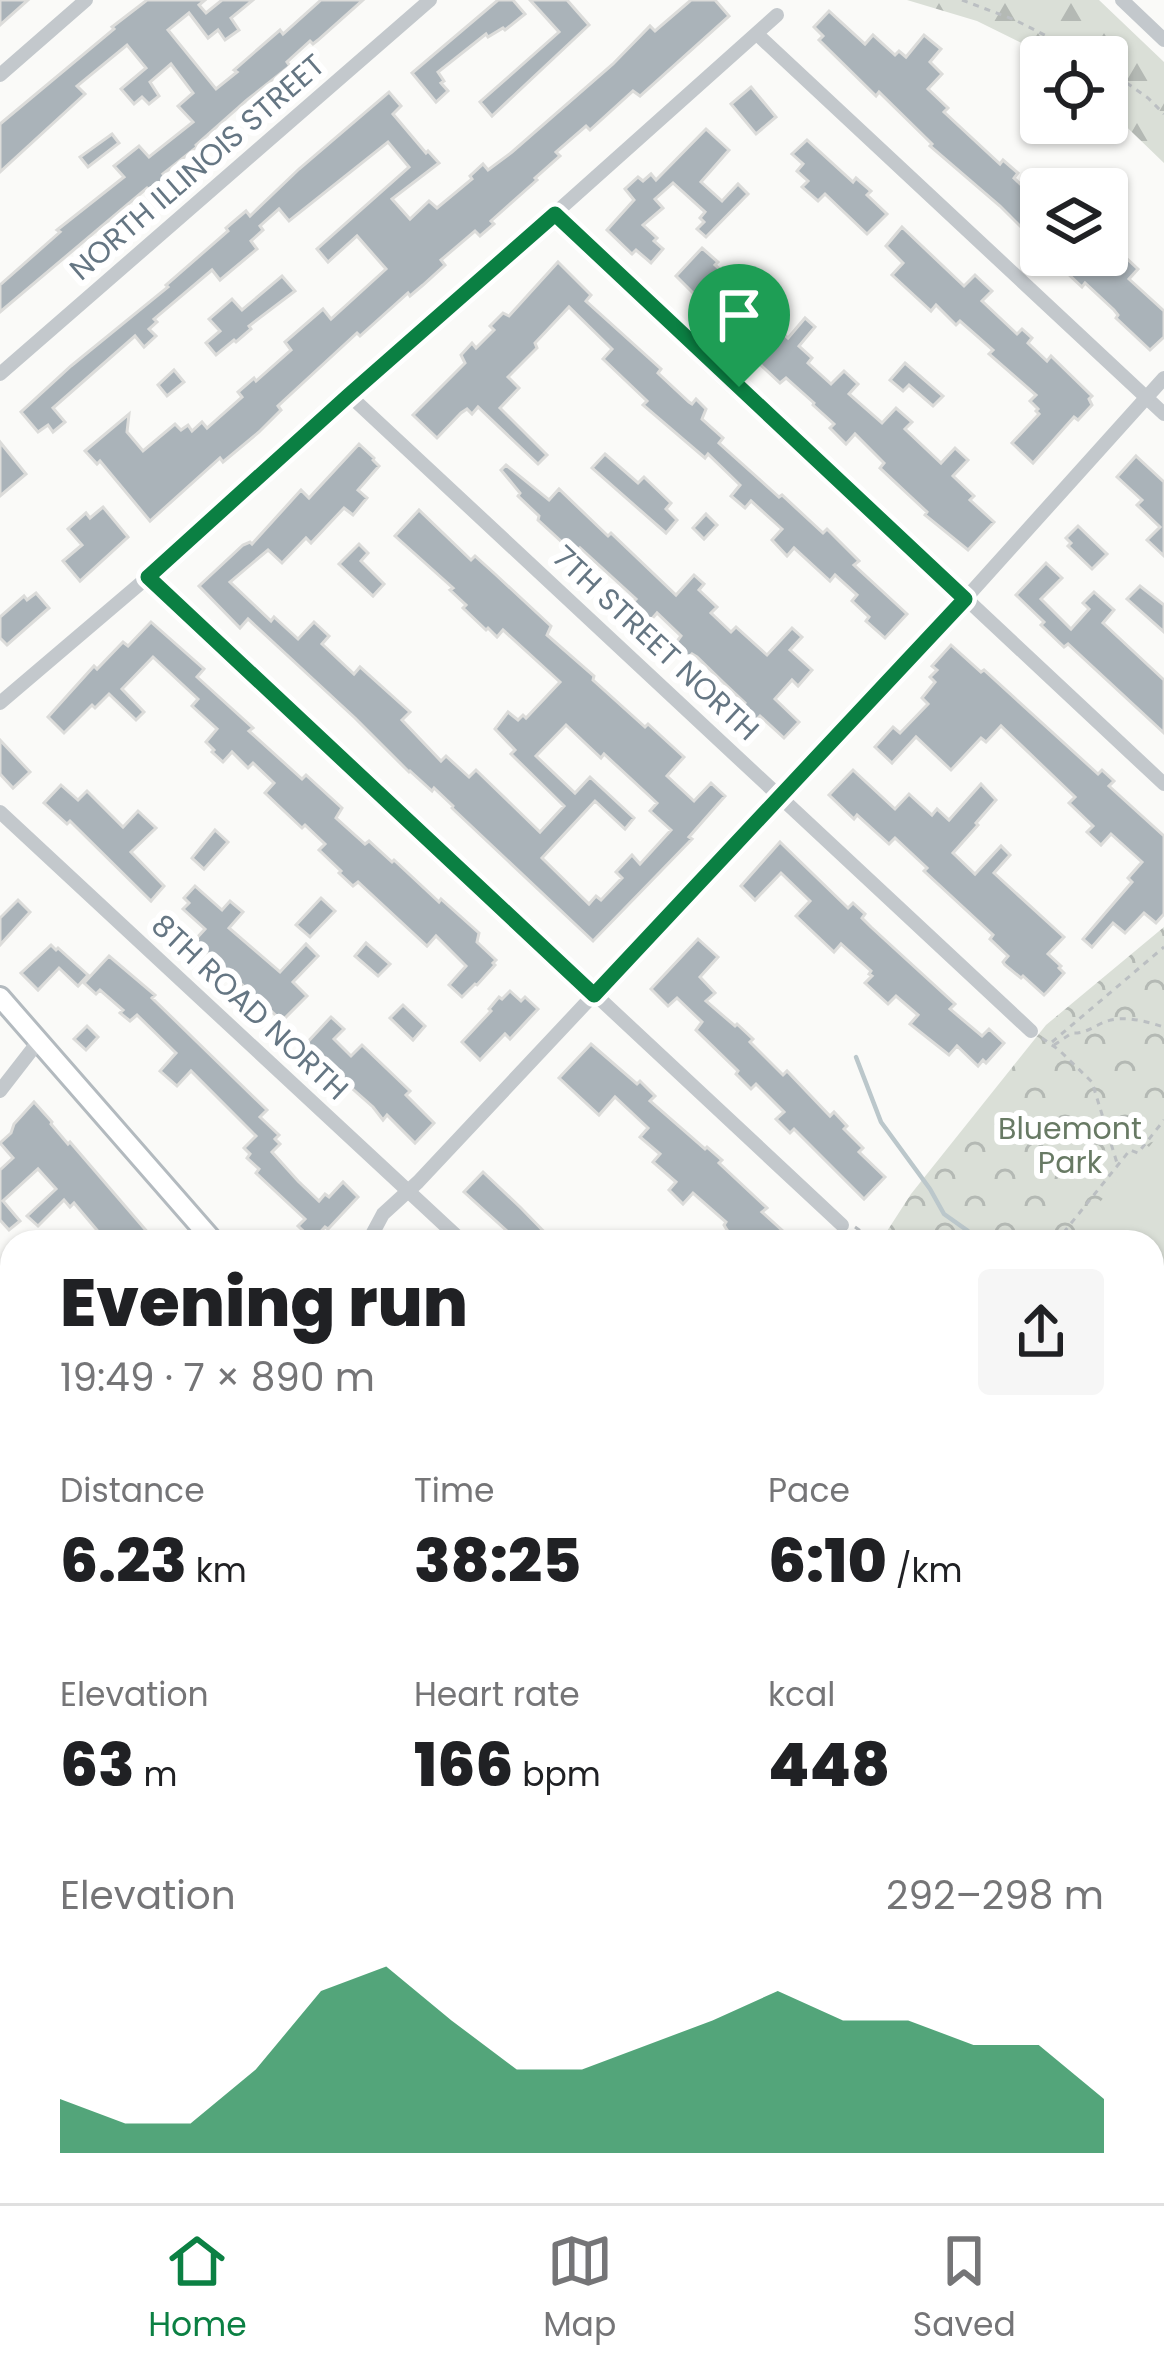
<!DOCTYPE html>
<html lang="en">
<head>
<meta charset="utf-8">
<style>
  :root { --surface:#fff; --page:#f6f6f6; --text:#202124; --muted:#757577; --line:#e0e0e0; --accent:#0b8043 }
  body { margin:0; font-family:Poppins,sans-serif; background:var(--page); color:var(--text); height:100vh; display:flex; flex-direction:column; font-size:45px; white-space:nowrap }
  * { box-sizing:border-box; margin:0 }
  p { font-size:39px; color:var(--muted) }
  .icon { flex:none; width:66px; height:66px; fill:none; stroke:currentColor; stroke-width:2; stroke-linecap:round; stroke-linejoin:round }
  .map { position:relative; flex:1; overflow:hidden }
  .details { position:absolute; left:0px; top:1230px; width:1164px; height:975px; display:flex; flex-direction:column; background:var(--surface); border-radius:36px 36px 0 0; box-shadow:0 3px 9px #0004 }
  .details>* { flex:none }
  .controls { position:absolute; left:1020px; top:36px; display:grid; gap:24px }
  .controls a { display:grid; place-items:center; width:108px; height:108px; border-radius:12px; background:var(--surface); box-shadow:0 3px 9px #0004; font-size:60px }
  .pin { position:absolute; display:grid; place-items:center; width:102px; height:102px; color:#fff; margin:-123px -51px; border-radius:50% 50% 50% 0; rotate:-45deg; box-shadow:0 0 12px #0007 }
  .pin .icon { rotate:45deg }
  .round { display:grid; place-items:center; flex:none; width:126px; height:126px; border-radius:12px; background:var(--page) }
  .summary { display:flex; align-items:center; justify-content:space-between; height:204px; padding:0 60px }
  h1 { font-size:66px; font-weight:800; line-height:90px }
  .figures { display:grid; grid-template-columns:repeat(3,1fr); gap:18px; height:204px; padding:12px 60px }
  .figures div { display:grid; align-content:center }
  .figures b { font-size:60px; font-weight:800 }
  .figures small { font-size:33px; font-weight:400 }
  .figures p { font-size:33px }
  .chart { height:336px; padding:24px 60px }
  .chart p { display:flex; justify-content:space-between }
  .chart svg { width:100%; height:216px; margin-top:12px; fill:var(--accent); opacity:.7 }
  .menu { display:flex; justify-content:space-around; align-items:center; height:168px; border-top:3px solid var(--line); background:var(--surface); font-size:33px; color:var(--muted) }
  .menu a { display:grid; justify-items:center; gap:6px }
  .menu .active { color:var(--accent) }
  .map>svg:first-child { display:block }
  .forest { fill:url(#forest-firs) }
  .park { fill:url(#park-crowns) }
  .pitch { fill:#dadfd7 }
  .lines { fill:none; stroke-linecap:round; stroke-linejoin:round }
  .stream { stroke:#bbc7cb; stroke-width:4.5 }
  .building { fill:#aab3b9; stroke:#dcdcda; stroke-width:3; fill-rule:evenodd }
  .secondary-casing { stroke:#b3babf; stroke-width:24 }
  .path { stroke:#bbbfc2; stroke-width:3; stroke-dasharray:6 6; stroke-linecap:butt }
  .service { stroke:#c3c8cc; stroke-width:8 }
  .minor { stroke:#c3c8cc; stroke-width:14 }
  .secondary { stroke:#fff; stroke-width:18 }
  .route-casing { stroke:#fff; stroke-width:24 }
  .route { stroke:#0b8043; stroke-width:15 }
  .labels { text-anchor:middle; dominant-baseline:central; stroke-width:12; stroke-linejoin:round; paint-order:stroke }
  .street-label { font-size:30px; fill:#657683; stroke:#fff }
  .park-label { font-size:30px; fill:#687a64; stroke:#fff }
</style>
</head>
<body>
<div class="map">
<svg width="1164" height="2203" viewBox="0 0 1164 2203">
  <defs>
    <pattern id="forest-firs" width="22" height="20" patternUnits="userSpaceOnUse" patternTransform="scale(3)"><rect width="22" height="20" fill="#dadfd7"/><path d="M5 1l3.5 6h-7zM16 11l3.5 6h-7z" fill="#b4b9b4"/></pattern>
    <pattern id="park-crowns" width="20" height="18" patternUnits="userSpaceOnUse" patternTransform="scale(3)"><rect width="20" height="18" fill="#dadfd7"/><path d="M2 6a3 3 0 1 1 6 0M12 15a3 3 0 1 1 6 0" fill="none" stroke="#b4b9b4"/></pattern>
  </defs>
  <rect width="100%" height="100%" fill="#fafaf8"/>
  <path class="forest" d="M907,0H1099L1164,62V163L1107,108V57H1050L977,21Z"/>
  <g class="park">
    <path d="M1164,927V1736L1152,1739V1242H880L911,1194L1046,1025Z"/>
    <path d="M54,2193H586L578,2203H41Z"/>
  </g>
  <path class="pitch" d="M1164,1128V1331L1152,1321V1242H1066L1117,1182L1112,1177L1142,1141L1149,1147Z"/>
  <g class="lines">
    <g class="stream">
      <path d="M856,1057L881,1122L930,1189L944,1214L968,1231L973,1242"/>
      <path d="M1152,1465L1164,1450"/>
      <path d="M440,2203L444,2193"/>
    </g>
  </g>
  <g class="building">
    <path d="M0,0H28L0,25Z"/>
    <path d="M147,0H205L199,5L206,13L222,0H253L231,18L239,30L225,40L218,30L208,38L189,13L168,30L216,89L237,72L234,70L280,30L283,34L321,0H363L318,40L313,44L310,41L287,62L290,66L247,100L196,145L197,147L163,174L167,178L151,192L147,188L0,312V285L60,232L57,230L124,177L114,166L139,146L149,157L193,122L178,106L193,93L171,64L150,82L159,96L149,104L142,97L134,104L121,89L146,68L127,45L77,86L85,94L0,172V124L114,29L112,27Z"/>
    <path d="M498,0H513L525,14L505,30L503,28L488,37L486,34L438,72L444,81L441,83L448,91L436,102L412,73Z"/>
    <path d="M530,0H567L589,25L492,116L480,102L559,32Z"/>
    <path d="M691,0H715L729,16L640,96L633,91L590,130L586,126L556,152L560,156L535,178L537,180L491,221L494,224L480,236L475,231L441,260L445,265L423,285L410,296L408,293L360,336L357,333L278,406L281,410L259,432L223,462L220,458L150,521L100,461L97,464L85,451L129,414L127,432L143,451L175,424L181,430L188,425L192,431L202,422L207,428L242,397L238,392L254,378L256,381L291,350L285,342L300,329L323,309L331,319L386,269L357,236L328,262L317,249L409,167L388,142L289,221L279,209L260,226L263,230L251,241L257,249L220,280L212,270L154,319L157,322L149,329L156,336L144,347L135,336L53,408L65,422L53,432L48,425L38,432L21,412L71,366L168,287L166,285L228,231L226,228L233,222L246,211L250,216L299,169L389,92L401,106L393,114L426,153L428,151L439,163L392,199L410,219L429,201L437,208L472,179L470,176L483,164L488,170L512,152L613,64L650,26L655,31Z"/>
    <path d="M829,11L865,44L873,35L895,55L899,51L906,57L924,35L941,49L930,62L942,74L928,89L948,108L944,112L1000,164L1003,160L1018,173L1014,178L1041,204V247L1000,206L930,146L932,144L879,92L876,96L819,40L823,36L814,27Z"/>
    <path d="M751,87L776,117L756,134L731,104Z"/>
    <path d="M706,129L729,150L701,182L722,201L738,184L748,194L706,237L697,229L704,222L700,218L705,212L673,183L655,199L663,208L643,225L657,238L654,241L663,249L651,263L636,250L632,254L607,230L634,200L625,189L638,177L643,181L651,174L656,180Z"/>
    <path d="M112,134L119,143L88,167L80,157Z"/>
    <path d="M807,140L853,182L856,178L871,191L867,195L887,214L867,234L825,194L818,201L802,187L808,181L797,171L803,164L792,154Z"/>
    <path d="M902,227L964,286L975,275L992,291L982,301L1017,334L1022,329L1032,338L1028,343L1047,361L1051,356L1092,396L1089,399L1092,405L1078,420L1074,417L1033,463L1012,443L1039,414L1036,411L1038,409L1030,401L1036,395L989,354L993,350L960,321L956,325L936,305L931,311L892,275L903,263L886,246Z"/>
    <path d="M702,248L718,262L715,265L765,309L761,313L788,338L805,318L815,327L799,346L812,358L808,363L831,384L844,371L858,384L849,394L882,423L896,408L912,422L905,429L941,463L955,448L968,460L953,476L974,496L970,500L994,522L968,550L925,515L927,512L880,468L884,463L855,434L846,444L830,428L834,424L813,405L814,403L786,378L780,383L721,328L724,324L676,276Z"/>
    <path d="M1048,255H1094L1111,270L1124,256L1138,269L1129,279L1164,311V337L1150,350L1116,318L1118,315L1114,310L1085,283L1082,287Z"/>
    <path d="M558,262L591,295L586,301L661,369L658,373L689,402L692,404L696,399L706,409L702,419L723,438L719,443L779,497L782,495L823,533L827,529L859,561L854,565L907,614L885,638L866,621L869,617L852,601L857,595L835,575L830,581L794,548L787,556L772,540L782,529L751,501L745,508L731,496L740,485L708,454L705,458L643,405L647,401L603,359L612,349L569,307L535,343L537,348L508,377L519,388L500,408L547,455L538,464L478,407L472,414L467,409L461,413L437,438L413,415L465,363L461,355L472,343L476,348L494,330L490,326L503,313L509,316Z"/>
    <path d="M282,276L295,291L249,326L251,329L236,342L234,340L216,355L206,343L220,331L209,319L232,299L242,310Z"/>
    <path d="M905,363L943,396L933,406L909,385L903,391L890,380Z"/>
    <path d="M174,370L184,382L167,396L158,385Z"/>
    <path d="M0,442L26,474L0,496Z"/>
    <path d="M359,444L374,458L373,460L379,466L358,490L367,498L353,515L344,508L311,543L306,538L282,563L268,550L230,582L271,621L274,617L298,639L314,622L329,636L322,644L354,674L360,667L410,712L402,720L441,761L446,756L469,777L476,770L540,832L564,806L511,754L515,750L495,729L508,712L518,720L523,715L526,718L560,682L503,630L497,637L488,628L486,630L463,608L466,605L450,590L453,588L395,536L419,510L471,560L475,556L495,574L551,626L547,635L594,676L593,680L645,727L648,724L684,757L667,776L694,801L711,783L725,796L689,837L692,839L593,941L452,808L453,806L434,788L432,791L410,771L409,772L355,718L248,619L240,628L199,586L243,545L250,542L252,544L301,490L309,498ZM566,725L601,758L604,754L657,803L650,811L671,830L640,864L632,855L616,872L622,878L601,900L596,896L589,904L542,858L595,801L625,829L634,818L590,777L575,793L536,756Z"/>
    <path d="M605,454L638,483L644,477L671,503L666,509L677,520L666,533L592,468Z"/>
    <path d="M1136,456L1164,482V556L1147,540L1160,527L1137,505L1142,500L1117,477Z"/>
    <path d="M506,465L549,500L559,489L608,536L611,533L676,595L694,575L704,584L699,590L717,607L711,613L731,632L736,627L767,655L792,628L802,637L790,650L812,670L798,686L792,680L775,699L799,722L784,738L760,716L756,720L742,707L745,703L724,683L697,657L692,654L689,657L675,644L681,636L657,613L650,621L632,603L636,599L580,548L575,554L538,520L539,516L518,496L520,493L501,470Z"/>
    <path d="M103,507L128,537L80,581L63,561L82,545L68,529L86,513L90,518Z"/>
    <path d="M706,514L717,525L704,539L693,528Z"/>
    <path d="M1078,526L1107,554L1092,569L1068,546L1071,543L1066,538Z"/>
    <path d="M359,544L368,553L361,561L384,584L373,596L339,564Z"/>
    <path d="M1046,563L1062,578L1041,599L1071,629L1089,609L1083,603L1094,592L1114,610L1103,623L1164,680V733L1068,644L1064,647L1041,625L1044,622L1016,595Z"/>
    <path d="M1140,586L1164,605V632L1127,599Z"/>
    <path d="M36,593L49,608L7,645L0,638V617L24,596L27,600Z"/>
    <path d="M151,622L204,669L197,677L253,728L249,731L302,779L306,775L342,808L336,818L365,844L369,841L392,862L394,860L439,902L441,899L479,933L477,942L496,960L493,963L495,965L477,985L475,984L462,997L449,985L466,966L436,936L427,946L358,882L353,886L339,873L341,871L319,850L325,844L305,825L302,828L265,793L274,783L253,763L248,768L232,752L223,762L212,752L214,750L206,742L217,729L192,706L198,699L153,657L122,689L144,712L136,720L109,694L95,708L92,705L64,733L48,717L94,666L97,669L123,642L128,646Z"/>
    <path d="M951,645L981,672L984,670L1098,774L1102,770L1114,781L1109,786L1164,836V914L1156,923L1144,913L1125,933L1113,923L1092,947L1083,939L1132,882L1128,878L1142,862L1111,834L1101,845L1087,832L1093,826L1069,803L1075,797L1001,726L986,742L981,738L951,770L916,737L892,763L875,747L893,727L900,733L928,704L922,698L935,682L930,677L937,670L932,666Z"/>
    <path d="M0,740L30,772L13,788L0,774Z"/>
    <path d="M853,770L895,809L909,794L932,815L937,809L949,820L981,784L996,800L976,823L978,825L953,853L975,874L1001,846L1010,855L994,873L1064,937L1048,954L1061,966L1059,968L1064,973L1048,991L1044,995L1023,976L1021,978L1005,965L1003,962L1008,956L990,939L993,935L924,871L927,868L895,838L889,844L857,815L854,819L829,795Z"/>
    <path d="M61,785L78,800L87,791L123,827L138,811L156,828L131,852L164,886L151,901L70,821L67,824L44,803Z"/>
    <path d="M215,830L228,842L204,869L192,858Z"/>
    <path d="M780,842L848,908L853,903L865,914L862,918L871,927L955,1004L950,1009L982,1036L989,1029L1004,1043L986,1063L983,1060L978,1066L957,1046L949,1055L910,1024L918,1015L896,996L888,1004L865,983L872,976L869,974L871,971L841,944L834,952L796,916L810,901L781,873L755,900L741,886Z"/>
    <path d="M195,886L222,910L230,901L243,912L229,928L280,972L306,944L318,956L293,982L307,996L282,1021L194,941L205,929L183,909L189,903L184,898Z"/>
    <path d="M321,898L335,911L310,937L296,925Z"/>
    <path d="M18,900L30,912L0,945V918Z"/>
    <path d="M698,939L718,957L700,977L715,993L706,1001L735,1026L737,1024L753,1039L750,1042L783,1075L787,1071L830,1116L834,1112L847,1126L844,1129L863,1148L859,1152L885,1177L864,1199L794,1129L790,1133L776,1119L784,1112L756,1084L751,1089L736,1074L738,1071L696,1030L702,1022L677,998L668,1006L651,989Z"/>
    <path d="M366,943L390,964L378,976L355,956Z"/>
    <path d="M51,945L56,950L58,948L88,975L78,986L59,968L38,990L21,973Z"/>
    <path d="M109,956L155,995L152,998L267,1110L260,1117L279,1135L275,1139L280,1144L272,1152L298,1181L319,1201L325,1194L329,1197L343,1182L358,1197L328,1229L325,1227L313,1240L298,1226L305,1219L256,1173L259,1169L247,1158L250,1154L244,1148L256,1136L191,1071L177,1086L160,1071L176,1053L137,1015L130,1021L120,1013L123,1010L100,990L96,994L84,983Z"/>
    <path d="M510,991L521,1001L525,997L538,1009L510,1039L505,1034L480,1060L462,1042L491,1011L489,1009L499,997L502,999Z"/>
    <path d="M403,1005L425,1026L413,1040L390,1018Z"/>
    <path d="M331,1017L344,1029L334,1039L351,1056L362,1045L410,1091L406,1095L434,1123L415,1143L387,1115L383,1120L373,1107L304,1046Z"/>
    <path d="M87,1026L98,1037L86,1050L74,1039Z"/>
    <path d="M591,1044L637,1084L640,1081L655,1096L650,1101L705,1149L707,1147L722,1160L719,1163L767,1208L762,1212L795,1242H740L727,1230L724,1225L726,1222L693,1193L683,1204L669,1190L676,1182L653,1162L660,1154L640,1137L648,1128L615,1097L599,1115L559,1078Z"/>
    <path d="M34,1102L52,1122L51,1124L68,1144L70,1142L156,1242H107L74,1203L70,1207L64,1200L38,1226L27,1216L56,1189L38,1169L3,1201L20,1221L9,1230L0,1220V1170L13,1158L0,1143L11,1133L14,1124Z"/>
    <path d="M483,1172L521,1208L554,1242H519L464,1192Z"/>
  </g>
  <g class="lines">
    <defs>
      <g id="secondary">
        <path d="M0,997L214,1242"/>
        <path d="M1022,2193L1030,2203"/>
        <path d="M1050,2193L1057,2203"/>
      </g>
    </defs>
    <use href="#secondary" class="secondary-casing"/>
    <g class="path">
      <path d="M962,0L1015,20L1088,57"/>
      <path d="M1107,69L1148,98L1164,114"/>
      <path d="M1042,1038L1059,1050L1092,1082L1117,1163"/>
      <path d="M1052,1042L1164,947"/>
      <path d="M1054,1045L1072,1033C1088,1034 1097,1023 1111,1020C1128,1016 1148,1022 1164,1027"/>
      <path d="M855,1227L876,1242"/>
      <path d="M1056,1242L1130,1150L1138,1153L1164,1120"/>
      <path d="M1152,1383L1164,1371"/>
      <path d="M1152,1806L1164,1805"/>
      <path d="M129,2203L139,2193"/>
      <path d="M294,2203V2193"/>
      <path d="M473,2203L479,2193"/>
    </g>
    <g class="service">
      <path d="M1152,1766L1164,1783"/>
      <path d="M1152,1911L1164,1919"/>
      <path d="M1152,1975L1164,1961"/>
    </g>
    <g class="minor">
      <path d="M1122,0L1164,40"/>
      <path d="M758,35L1164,414"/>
      <path d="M0,75L86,0"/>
      <path d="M555,214L1164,784"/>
      <path d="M0,374L430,0"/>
      <path d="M349,395L1031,1031"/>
      <path d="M148,577L842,1225"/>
      <path d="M0,703L148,577L777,15"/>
      <path d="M0,812L463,1242"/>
      <path d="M0,1091L38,1042"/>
      <path d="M368,1242L383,1214L418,1182L965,599L1164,378"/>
      <path d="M0,1431L12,1427"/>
      <path d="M1152,1755L1164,1752"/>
      <path d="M0,1832L12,1815"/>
      <path d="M0,2020L12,2037"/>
      <path d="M0,2084L12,2075"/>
      <path d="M594,2203L601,2193"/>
    </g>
    <use href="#secondary" class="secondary"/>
  </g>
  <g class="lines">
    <defs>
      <path id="route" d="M555,214L965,599L594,995L148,577L349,395Z"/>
    </defs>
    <use href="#route" class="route-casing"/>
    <use href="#route" class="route"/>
  </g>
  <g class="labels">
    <g class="street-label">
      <text transform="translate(197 167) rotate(-41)">NORTH ILLINOIS STREET</text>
      <text transform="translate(656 643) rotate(43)">7TH STREET NORTH</text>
      <text transform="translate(250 1007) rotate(43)">8TH ROAD NORTH</text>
    </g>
    <g class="park-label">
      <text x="1070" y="1128">Bluemont<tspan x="1070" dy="34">Park</tspan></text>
    </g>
  </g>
</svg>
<div class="controls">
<a><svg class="icon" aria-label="locate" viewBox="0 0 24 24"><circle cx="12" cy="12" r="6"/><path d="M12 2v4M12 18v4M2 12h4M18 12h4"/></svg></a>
<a><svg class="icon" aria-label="layers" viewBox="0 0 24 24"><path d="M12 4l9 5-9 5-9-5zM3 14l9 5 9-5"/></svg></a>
</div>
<div class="pin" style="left:739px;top:387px;background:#1e9e55"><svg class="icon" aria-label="arrive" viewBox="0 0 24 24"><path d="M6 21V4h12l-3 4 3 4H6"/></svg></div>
<section class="details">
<div class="summary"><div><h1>Evening run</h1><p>19:49 · 7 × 890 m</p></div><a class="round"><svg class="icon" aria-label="share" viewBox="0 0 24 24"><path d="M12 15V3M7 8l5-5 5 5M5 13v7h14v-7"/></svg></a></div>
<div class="figures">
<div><p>Distance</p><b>6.23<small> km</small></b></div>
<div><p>Time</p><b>38:25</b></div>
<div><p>Pace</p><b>6:10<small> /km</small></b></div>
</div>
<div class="figures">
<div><p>Elevation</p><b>63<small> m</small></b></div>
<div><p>Heart rate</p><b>166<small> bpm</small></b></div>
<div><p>kcal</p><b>448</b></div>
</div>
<div class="chart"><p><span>Elevation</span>292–298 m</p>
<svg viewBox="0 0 160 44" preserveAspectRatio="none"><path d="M0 44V33L10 38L20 38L30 27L40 11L50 6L60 17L70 27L80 27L90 22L100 17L110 11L120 17L130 17L140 22L150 22L160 33V44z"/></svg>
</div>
</section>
</div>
<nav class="menu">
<a class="active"><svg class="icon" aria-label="home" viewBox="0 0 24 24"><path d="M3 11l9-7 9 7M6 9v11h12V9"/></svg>Home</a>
<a><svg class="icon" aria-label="map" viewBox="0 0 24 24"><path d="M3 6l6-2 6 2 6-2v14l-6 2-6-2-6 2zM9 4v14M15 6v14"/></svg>Map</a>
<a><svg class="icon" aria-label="saved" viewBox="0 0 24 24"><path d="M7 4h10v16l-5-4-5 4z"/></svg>Saved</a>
</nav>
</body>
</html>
